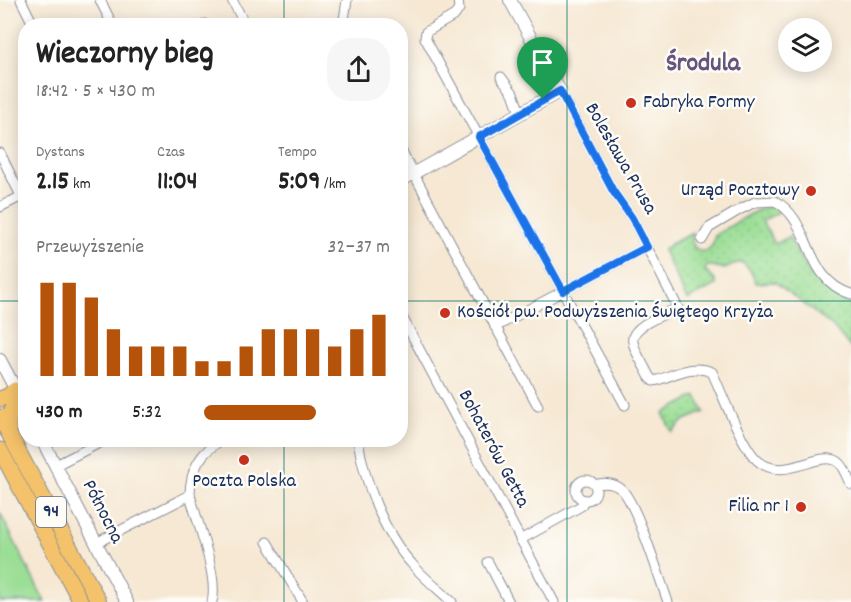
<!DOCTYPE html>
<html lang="pl">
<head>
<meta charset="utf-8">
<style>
  :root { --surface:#fff; --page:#f6f6f6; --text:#222; --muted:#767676; --accent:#b45309 }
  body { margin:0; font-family:Dekko,sans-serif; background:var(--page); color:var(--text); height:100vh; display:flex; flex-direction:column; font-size:22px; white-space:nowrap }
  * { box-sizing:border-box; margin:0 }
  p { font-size:20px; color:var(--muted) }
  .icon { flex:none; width:33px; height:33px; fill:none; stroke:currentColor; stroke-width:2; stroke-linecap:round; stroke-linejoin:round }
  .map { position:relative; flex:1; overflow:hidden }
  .drawer { position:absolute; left:18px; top:18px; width:390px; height:429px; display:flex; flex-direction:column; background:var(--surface); border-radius:24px; box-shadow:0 3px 15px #0003 }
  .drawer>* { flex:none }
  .fabs { position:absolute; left:778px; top:18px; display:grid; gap:12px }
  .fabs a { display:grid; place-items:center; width:54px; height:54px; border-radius:50%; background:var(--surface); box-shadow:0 3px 15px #0003; font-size:30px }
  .pin { position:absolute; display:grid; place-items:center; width:51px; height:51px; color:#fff; margin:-62px -26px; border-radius:50% 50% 50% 0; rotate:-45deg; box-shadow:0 0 6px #0007 }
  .pin .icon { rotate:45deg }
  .round { display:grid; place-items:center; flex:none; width:63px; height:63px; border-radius:24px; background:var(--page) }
  .head { display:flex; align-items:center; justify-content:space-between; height:102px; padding:0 18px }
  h1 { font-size:33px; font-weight:700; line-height:45px }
  .metrics { display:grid; grid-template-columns:repeat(3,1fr); gap:9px; height:102px; padding:6px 18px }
  .metrics div { display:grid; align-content:center }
  .metrics b { font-size:26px; font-weight:700 }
  .metrics small { font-size:16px; font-weight:400 }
  .metrics p { font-size:16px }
  .chart { height:168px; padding:12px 18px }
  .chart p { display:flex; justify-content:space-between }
  .chart svg { width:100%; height:108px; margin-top:6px; stroke:var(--accent); stroke-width:6 }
  ul { padding:0 18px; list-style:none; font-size:20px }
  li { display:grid; grid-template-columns:96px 72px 1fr; align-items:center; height:45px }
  li i { height:15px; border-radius:8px; background:var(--accent) }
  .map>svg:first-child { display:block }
  .grass { fill:url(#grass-dots); stroke:#5b867a; stroke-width:1.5 }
  .garden { fill:#9bde95; stroke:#5b867a; stroke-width:1.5 }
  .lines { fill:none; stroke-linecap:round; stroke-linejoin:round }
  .minor-casing { stroke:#888c98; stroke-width:11 }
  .tertiary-casing { stroke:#888c98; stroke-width:14 }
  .primary-casing { stroke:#888c98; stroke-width:17 }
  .minor { stroke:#fff; stroke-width:9 }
  .tertiary { stroke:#fff; stroke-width:12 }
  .primary { stroke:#f4c26a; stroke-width:15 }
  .route-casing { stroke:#fff; stroke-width:12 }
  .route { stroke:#1a73e8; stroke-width:8 }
  .grid { fill:none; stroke:#0f766e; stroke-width:1.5; stroke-opacity:0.55 }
  .poi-dot { fill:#c8321e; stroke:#fdfcf7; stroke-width:2 }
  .labels { text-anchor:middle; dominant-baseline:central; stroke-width:5; stroke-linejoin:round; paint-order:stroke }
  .shield { fill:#fdfcf7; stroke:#5f6c8c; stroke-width:1.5 }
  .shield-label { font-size:18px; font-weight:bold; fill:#1b2f5e }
  .poi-label { font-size:20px; fill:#1b2f5e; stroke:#fdfcf7; text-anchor:start }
  .street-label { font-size:20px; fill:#1b2f5e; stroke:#fdfcf7 }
  .district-label { font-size:26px; font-weight:bold; fill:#64547e; stroke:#fdfcf7 }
</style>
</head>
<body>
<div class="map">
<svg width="851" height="602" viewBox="0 0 851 602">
  <defs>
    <pattern id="grass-dots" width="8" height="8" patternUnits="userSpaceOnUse" patternTransform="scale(1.5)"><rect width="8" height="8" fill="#9bde95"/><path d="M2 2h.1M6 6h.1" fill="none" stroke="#85bf83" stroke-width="1.8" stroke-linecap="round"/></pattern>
  </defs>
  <rect width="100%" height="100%" fill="#fdfcf7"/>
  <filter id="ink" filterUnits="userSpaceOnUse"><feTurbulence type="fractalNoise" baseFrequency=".0167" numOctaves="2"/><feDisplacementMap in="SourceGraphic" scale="12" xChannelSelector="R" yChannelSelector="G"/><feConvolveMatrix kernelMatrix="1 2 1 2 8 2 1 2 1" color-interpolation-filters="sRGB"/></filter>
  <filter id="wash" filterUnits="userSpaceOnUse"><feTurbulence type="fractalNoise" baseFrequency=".008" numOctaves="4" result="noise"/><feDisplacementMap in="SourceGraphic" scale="24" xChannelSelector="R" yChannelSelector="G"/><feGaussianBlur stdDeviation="1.35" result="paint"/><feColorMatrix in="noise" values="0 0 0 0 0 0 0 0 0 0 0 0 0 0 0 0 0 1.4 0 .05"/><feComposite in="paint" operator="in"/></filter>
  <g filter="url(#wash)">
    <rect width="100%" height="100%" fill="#f6e8d3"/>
    <g class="grass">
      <path d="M771,205L780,208L782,210L762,221L775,244L789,237L811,276L816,272L824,283L851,302V348L832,326L775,282L756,283L750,270L743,263H737L725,269L712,266H707L705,270L715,280L716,285L687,300L663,250L672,243L693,233C688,251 706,257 712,245C714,242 714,238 715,235L754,212Z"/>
      <path d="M696,396L704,412L683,421L672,432L663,413Z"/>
    </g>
    <path class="garden" d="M0,513L45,602H0Z"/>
  </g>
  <g filter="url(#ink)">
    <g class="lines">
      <defs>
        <g id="minor">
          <path d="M21,0L34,26"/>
          <path d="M100,0L113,26"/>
          <path d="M232,0L246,26"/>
          <path d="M458,0L459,9L455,15L426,32L425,38L625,405"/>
          <path d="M205,24V26"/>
          <path d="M343,26L347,0"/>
          <path d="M501,77L513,93L520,113"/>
          <path d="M560,91L613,191L632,218L678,308C666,314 629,326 633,342C635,353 644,365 649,376L653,381L658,380C676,374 693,364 712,372C722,393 741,445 757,460C783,484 818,450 837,461C844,465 848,477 851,484"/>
          <path d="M400,148L538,406"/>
          <path d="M0,153L21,196"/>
          <path d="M0,207L26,194"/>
          <path d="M702,240L709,228L741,209L755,202L775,201C813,221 803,279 851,294"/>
          <path d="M400,313L554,602"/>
          <path d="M495,327L647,247"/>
          <path d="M358,440C364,480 383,532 411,563C423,577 438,589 452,602"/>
          <path d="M56,465L105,440"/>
          <circle cx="586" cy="490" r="10"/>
          <path d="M595,485C604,482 614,483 621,489C636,501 660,580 668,602"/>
          <path d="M520,540L581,506L584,500"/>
          <path d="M267,542L303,602"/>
          <path d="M96,543L190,495"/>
          <path d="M488,562L509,602"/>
          <path d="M212,602C219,577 197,522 190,495C190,471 200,452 222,440"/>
        </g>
        <g id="tertiary">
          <path d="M400,181L560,91L510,0"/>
          <path d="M0,360L26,409"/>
          <path d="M42,440L127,602"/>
        </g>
        <g id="primary">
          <path d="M0,399L8,396L15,390"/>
          <path d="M0,417L99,602"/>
          <path d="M9,432C6,419 11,408 19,397"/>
          <path d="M0,450L81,602"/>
        </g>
      </defs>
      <use href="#minor" class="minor-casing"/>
      <use href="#tertiary" class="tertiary-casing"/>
      <use href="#primary" class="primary-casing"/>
      <use href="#minor" class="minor"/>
      <use href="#tertiary" class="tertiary"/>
      <use href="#primary" class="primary"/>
    </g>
  </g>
  <g class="lines" filter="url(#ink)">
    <defs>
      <path id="route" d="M560,91L613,191L632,218L647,247L563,291L479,137Z"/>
    </defs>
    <use href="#route" class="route-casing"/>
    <use href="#route" class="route"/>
  </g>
  <path class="grid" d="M284,0V26M567,0V602M0,301H26M400,301H851M284,440V602"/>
  <g class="poi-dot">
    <circle cx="631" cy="103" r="6"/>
    <circle cx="811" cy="191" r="6"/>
    <circle cx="445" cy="313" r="6"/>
    <circle cx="244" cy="460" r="6"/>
    <circle cx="801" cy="507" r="6"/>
  </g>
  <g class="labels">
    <rect class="shield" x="36" y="497" width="30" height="30" rx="4.5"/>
    <g class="shield-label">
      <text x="51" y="512">94</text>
    </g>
    <g class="poi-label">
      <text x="643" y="103">Fabryka Formy</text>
      <text x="799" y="191" text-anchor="end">Urząd Pocztowy</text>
      <text x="457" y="313">Kościół pw. Podwyższenia Świętego Krzyża</text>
      <text x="244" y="482" text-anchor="middle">Poczta Polska</text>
      <text x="789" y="507" text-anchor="end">Filia nr 1</text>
    </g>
    <g class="street-label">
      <text transform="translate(620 159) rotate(60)">Bolesława Prusa</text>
      <text transform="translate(493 449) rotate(62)">Bohaterów Getta</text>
      <text transform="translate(102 512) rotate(63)">Północna</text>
    </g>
    <g class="district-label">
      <text x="703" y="64">Środula</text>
    </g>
  </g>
</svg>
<div class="fabs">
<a><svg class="icon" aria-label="layers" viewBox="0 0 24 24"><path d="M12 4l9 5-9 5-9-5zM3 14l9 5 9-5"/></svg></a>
</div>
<div class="pin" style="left:543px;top:99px;background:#1e9e55"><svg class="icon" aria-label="arrive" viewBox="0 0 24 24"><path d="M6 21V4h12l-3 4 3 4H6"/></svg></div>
<section class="drawer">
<div class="head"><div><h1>Wieczorny bieg</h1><p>18:42 · 5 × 430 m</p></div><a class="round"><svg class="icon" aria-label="share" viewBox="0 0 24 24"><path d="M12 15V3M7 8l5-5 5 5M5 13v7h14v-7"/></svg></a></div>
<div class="metrics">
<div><p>Dystans</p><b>2.15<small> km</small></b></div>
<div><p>Czas</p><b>11:04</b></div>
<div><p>Tempo</p><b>5:09<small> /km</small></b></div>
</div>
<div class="chart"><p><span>Przewyższenie</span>32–37 m</p>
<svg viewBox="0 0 160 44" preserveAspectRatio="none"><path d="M5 44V6M15 44V6M25 44V12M35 44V25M45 44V32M55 44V32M65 44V32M75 44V38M85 44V38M95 44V32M105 44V25M115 44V25M125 44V25M135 44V32M145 44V25M155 44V19"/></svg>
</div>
<ul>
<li><b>430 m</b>5:32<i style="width:60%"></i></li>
</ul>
</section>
</div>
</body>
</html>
